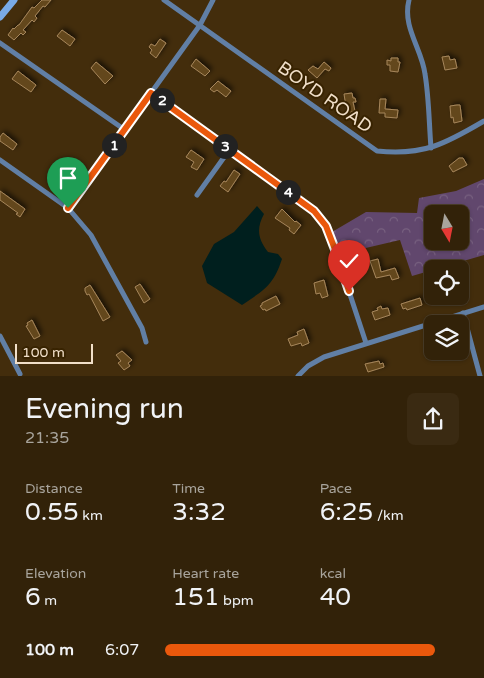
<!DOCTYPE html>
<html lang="en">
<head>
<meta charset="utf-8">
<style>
  :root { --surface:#322209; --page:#3a2a12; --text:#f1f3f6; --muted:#a8a49c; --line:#4d3f2a; --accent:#ea580c }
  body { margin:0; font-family:"Varela Round",sans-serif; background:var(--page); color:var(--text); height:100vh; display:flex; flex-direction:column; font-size:19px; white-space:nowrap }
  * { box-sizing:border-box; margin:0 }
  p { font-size:16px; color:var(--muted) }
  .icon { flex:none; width:28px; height:28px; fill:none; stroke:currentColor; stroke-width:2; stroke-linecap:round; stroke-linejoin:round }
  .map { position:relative; height:376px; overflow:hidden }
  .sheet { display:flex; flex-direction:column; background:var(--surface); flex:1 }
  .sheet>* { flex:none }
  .needle { width:32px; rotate:170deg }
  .tools { position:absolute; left:424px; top:205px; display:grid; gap:10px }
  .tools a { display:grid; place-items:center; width:45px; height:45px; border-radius:8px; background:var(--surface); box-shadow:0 1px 4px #0004,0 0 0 1px var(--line); font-size:25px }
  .scale { position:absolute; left:15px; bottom:12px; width:78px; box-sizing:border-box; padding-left:5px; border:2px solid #f1dfc9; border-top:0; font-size:14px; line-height:18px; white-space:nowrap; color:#f1dfc9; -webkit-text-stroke:4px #382301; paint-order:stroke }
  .pin { position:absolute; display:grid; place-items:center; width:42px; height:42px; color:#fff; margin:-51px -21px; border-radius:50% 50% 50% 0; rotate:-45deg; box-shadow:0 0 5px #0007 }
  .pin .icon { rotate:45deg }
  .km { position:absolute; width:25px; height:25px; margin:-12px; border-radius:50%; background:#222; color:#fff; font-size:14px; line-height:25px; text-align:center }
  .round { display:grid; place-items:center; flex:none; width:52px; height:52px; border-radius:8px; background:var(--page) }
  .summary { display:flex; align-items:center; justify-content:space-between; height:85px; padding:0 25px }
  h1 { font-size:28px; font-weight:600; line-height:38px }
  .metrics { display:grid; grid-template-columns:repeat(3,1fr); gap:8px; height:85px; padding:5px 25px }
  .metrics div { display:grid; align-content:center }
  .metrics b { font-size:25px; font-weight:600 }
  .metrics small { font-size:14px; font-weight:400 }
  .metrics p { font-size:14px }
  ul { padding:0 25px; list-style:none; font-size:16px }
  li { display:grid; grid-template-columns:80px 60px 1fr; align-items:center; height:38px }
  li i { height:12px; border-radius:6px; background:var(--accent) }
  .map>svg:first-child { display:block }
  .forest { fill:url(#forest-crowns); fill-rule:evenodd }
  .water { fill:#001f1e }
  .building { fill:#63461b; stroke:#a6865b; filter:url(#shadow) }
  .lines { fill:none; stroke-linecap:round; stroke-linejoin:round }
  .street { stroke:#617fa5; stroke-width:5 }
  .secondary { stroke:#79aae6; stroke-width:7 }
  .route-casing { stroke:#fff; stroke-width:10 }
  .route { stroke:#ea580c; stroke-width:6 }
  .labels { text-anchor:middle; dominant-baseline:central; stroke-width:4; stroke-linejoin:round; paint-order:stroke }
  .street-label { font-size:18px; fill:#f1dfc9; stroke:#382301 }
</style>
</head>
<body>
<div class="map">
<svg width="484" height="376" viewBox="0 0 484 376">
  <defs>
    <pattern id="forest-crowns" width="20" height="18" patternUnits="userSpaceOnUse" patternTransform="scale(1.25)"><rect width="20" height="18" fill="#61476d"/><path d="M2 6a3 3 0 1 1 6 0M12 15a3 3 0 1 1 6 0" fill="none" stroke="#786180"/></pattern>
    <filter id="shadow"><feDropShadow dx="2.5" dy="-2.5" stdDeviation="2.5" flood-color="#0009"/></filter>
  </defs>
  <rect width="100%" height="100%" fill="#432d0c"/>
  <path class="forest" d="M484,179V255L412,276L400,240L340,254L332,232L366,212L417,213L419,198L456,191ZM432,214H460V241H432Z"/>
  <path class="water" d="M257,206L264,214C256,229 258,239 268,252L278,254L282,259C273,286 264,290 242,305L207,283L202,266L214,244L234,232Z"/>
  <g class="building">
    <path d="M42,0H51L45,7L43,6L35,16L37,18L34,22L32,20L23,30L26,32L23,35L21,33L14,40L8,35L13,28L14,29L18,25H19L32,7L34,8Z"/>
    <path d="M62,30L75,39L70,46L57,36Z"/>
    <path d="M160,39L166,43L156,58L150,53L152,50L149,47L151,44L155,46Z"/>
    <path d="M449,56L450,60L455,59L457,68L445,70L442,57Z"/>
    <path d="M391,58H398V62H400L398,72L390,71V65H387V60L391,61Z"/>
    <path d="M196,59L210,71L205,76L191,66Z"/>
    <path d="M96,62L113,76L105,84L91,68Z"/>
    <path d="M324,62L331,68L329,71L325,69L317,78L308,70L313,66L318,69Z"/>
    <path d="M18,71L36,85L31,92L12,79Z"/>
    <path d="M218,81L231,91L226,97L217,90L214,92L210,89Z"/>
    <path d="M352,93L353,98H355L356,102H353L355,111L347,113L344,94Z"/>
    <path d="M380,99H386L385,109L398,110L397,118L385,117V113H379Z"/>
    <path d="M457,105H460L462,121L454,123L453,117L451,118L450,106Z"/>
    <path d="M3,133L17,144L13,150L0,141V137Z"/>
    <path d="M191,150L204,159L197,170L191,167L194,162L186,157Z"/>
    <path d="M459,158H463L467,165L453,172L449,166Z"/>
    <path d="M234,170L240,174L228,192L220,186L224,181L226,182Z"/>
    <path d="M0,191L25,209L20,217L16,214L18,213L0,200Z"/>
    <path d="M282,209L295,222L296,221L301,225L294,234L289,230L290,228L275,218Z"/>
    <path d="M378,259L381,272L395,268L399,278L392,280L390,275L376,278L370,261Z"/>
    <path d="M324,280L328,296L322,298L320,293L316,294L314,283Z"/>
    <path d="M140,284L150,299L144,303L135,287Z"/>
    <path d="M90,285L110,317L103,321L89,294L87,295L85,291V288Z"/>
    <path d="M276,296L280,304L266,311L265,309L263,310L260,306L262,305V303Z"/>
    <path d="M420,298L422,305L407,310L406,308L403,309L401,304Z"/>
    <path d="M381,306L382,309L388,308L390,315L375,320L372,312L378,310L377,308Z"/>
    <path d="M32,320L40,336L34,339L26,326L28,325L27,323Z"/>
    <path d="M304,329L309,343L302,346L301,343L291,346L288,339L298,335L297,332Z"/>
    <path d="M122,351L132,360L128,363L130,366L124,370L118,363L121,361L116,355Z"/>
    <path d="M379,361L380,364L383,363L384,367L368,372L365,364Z"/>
  </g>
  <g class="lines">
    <g class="street">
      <path d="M164,0L377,151C423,156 445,144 484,121"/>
      <path d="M409,0C402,27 422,49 425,74C429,98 429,123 431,148"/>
      <path d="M0,43L125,130"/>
      <path d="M151,93L314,211L326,226L336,252L366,343"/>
      <path d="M0,160L68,208L91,235L142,328L146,342"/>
      <path d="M197,195L230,149"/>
      <path d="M68,208L200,25L213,0"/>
      <path d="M463,313L480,376"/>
      <path d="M0,336L20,374"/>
      <path d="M298,376L308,366L324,357L484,307"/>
    </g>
    <path class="secondary" d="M0,17L14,0"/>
  </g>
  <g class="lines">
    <defs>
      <path id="route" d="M68,208L151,93L314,211L326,226L336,252L349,291"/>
    </defs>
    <use href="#route" class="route-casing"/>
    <use href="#route" class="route"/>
  </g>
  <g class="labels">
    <g class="street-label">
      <text transform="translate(325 97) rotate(35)">BOYD ROAD</text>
    </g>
  </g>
</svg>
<div class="tools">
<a><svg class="needle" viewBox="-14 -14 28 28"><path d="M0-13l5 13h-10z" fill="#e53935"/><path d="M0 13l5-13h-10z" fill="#a8a49c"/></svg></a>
<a><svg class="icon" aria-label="locate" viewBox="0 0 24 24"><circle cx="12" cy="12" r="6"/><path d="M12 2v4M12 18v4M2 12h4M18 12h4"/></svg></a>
<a><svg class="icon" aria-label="layers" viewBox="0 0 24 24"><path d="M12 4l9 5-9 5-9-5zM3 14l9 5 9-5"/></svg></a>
</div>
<div class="scale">100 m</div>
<div class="pin" style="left:68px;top:208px;background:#1e9e55"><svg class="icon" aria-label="arrive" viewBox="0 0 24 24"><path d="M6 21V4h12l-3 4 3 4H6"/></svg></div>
<div class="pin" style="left:349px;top:291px;background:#d93025"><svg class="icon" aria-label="check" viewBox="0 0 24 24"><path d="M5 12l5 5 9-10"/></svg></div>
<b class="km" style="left:114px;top:145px">1</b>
<b class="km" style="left:162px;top:100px">2</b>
<b class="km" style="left:225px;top:146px">3</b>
<b class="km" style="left:288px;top:192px">4</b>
</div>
<section class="sheet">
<div class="summary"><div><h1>Evening run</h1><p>21:35</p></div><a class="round"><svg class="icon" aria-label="share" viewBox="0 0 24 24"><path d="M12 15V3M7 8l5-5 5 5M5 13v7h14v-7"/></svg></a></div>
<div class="metrics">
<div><p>Distance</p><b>0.55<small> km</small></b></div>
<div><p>Time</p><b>3:32</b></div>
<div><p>Pace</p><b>6:25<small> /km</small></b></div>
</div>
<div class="metrics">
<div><p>Elevation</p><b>6<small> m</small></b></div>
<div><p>Heart rate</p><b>151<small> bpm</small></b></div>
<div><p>kcal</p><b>40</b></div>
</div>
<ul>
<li><b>100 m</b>6:07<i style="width:92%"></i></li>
</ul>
</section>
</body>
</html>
